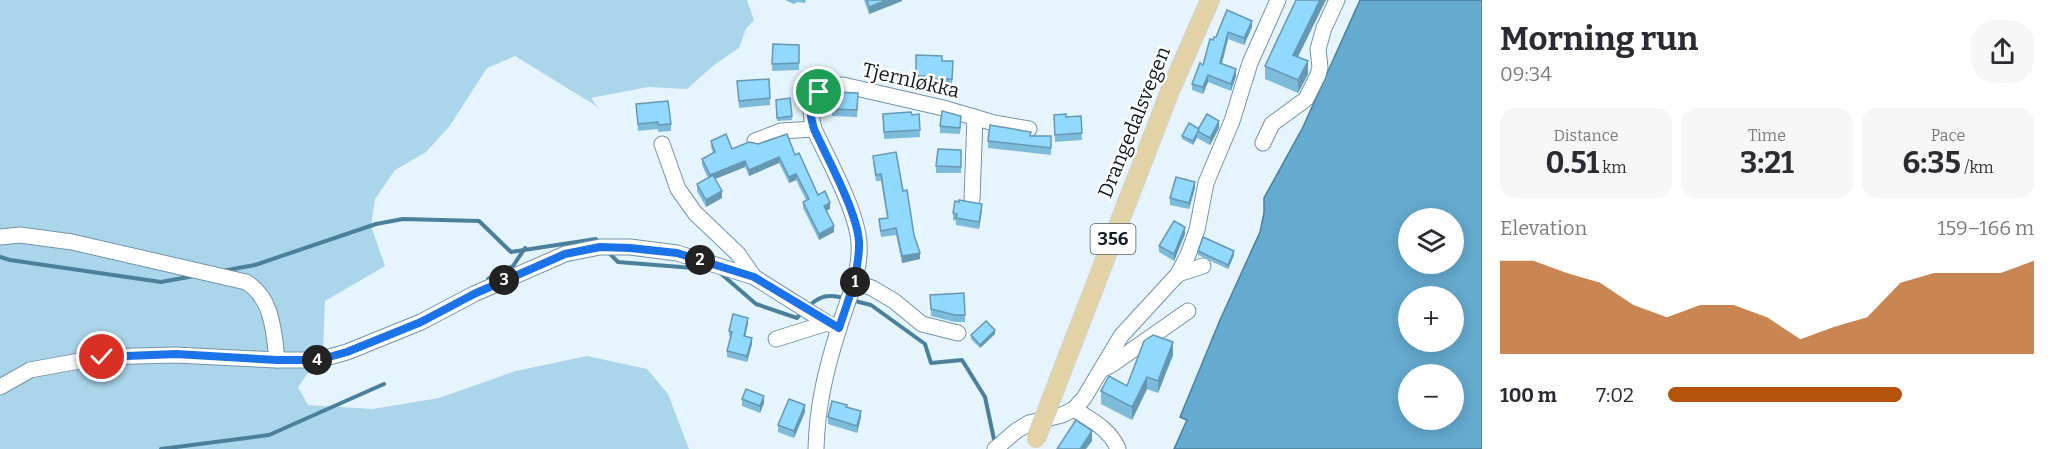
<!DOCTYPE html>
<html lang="en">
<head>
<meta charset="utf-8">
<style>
  :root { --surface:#fff; --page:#f7f7f7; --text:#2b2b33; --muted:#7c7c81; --accent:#b45309 }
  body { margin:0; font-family:Bitter,serif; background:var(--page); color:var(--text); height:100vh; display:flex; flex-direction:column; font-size:22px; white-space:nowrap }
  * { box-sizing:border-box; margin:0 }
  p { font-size:20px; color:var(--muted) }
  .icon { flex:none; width:33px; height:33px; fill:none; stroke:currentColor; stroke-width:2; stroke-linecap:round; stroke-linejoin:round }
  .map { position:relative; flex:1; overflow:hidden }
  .sheet { display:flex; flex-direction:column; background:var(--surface); width:570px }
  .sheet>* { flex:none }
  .buttons { position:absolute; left:1398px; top:208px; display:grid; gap:12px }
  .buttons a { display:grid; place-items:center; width:66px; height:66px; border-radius:50%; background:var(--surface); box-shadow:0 3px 15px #0003; font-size:30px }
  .pin { position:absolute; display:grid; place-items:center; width:51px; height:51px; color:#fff; margin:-26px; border:3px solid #fff; border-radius:50%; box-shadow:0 2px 6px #0007 }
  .km { position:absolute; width:30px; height:30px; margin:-15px; border-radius:50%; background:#222; color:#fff; font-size:16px; line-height:30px; text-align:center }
  .round { display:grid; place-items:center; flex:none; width:63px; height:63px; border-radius:24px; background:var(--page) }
  .head { display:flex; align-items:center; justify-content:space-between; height:102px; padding:0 18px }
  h1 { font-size:33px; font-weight:700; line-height:45px }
  .figures { display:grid; grid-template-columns:repeat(3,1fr); gap:9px; height:102px; padding:6px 18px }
  .figures div { display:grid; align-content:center; border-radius:15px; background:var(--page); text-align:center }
  .figures b { font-size:30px; font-weight:700 }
  .figures small { font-size:16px; font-weight:400 }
  .figures p { font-size:16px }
  .chart { height:168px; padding:12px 18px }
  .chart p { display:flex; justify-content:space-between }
  .chart svg { width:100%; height:108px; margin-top:6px; fill:var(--accent); opacity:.7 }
  ul { padding:0 18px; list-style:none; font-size:20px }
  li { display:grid; grid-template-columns:96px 72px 1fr; align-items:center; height:45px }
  li i { height:15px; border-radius:8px; background:var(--accent) }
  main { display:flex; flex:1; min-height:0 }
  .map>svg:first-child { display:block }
  .green { fill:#abd5eb }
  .water { fill:#65abd0; stroke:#4b809c; stroke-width:1.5; fill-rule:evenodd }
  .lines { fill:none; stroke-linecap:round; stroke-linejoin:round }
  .stream { stroke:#4b809c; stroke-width:4 }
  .minor-casing { stroke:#7294a7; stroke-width:17 }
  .major-casing { stroke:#cfd2d3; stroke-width:20 }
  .minor { stroke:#fff; stroke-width:15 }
  .major { stroke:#e2d2a6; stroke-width:18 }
  .major-bridge-casing { stroke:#cfd2d3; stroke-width:20; stroke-linecap:butt }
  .major-bridge { stroke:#e2d2a6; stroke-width:18 }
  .wall { fill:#7dbbdb }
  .shaded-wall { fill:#6698b2 }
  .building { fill:#91d9ff; stroke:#6698b2; stroke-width:1.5 }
  .route-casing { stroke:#fff; stroke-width:12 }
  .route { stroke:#1a73e8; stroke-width:8 }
  .labels { text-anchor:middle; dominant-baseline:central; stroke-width:5; stroke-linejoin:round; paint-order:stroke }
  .shield { fill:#fff; stroke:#566065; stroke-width:1.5 }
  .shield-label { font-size:18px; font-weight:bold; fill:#0e1c23 }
  .street-label { font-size:20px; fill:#0e1c23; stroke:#fff }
</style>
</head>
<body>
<main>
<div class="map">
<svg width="1482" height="449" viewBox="0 0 1482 449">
  <rect width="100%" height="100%" fill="#e6f4fd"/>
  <path class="green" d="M0,0H747L754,20L746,29L739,48L714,65L687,89L648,87L591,98L598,107L515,56L487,68L449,127L426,152L395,170L375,199L371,226L385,266L325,301L323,352L298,387L308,405L372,409L439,398L516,371L587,356L647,369L668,394L689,449H0Z"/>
  <path class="water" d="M1360,0H1482V449H1174L1187,420L1180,417L1220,320L1260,232L1264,213V198L1303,127ZM1408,219H1454V264H1408ZM1408,297H1454V342H1408ZM1408,375H1454V420H1408Z"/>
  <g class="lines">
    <g class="stream">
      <path d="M607,251L618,262L706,269"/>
      <path d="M0,257L10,260L161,282L194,276"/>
      <path d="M222,271L255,265L376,224L403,219L479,221L511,252L596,239L598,242"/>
      <path d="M719,272L756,304L797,318L802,312"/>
      <path d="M488,279L513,266L525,248"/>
      <path d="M851,300L871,305L925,344L931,363L962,360L985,397L995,444"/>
      <path d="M808,307C820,295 829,294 844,298"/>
      <path d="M161,449L269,435L384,384"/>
    </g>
    <defs>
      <g id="minor">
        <path d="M755,141L781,131L814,129"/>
        <path d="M1263,143L1272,124L1306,99L1318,75L1320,67L1318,49L1324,28L1337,0"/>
        <path d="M662,144L678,189L695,213L738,254L754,277"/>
        <path d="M972,199L975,117"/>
        <path d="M0,237L20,235L72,242L246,282C273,298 274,333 277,360"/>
        <path d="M1178,274L1203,266"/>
        <path d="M855,282L872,288L894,301L922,324L958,333"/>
        <path d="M776,339L827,323"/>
        <path d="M1101,370L1111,365L1188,311"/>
        <path d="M0,387L30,370L101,357L175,355L277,360H318L347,352L421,322L474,294L565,254L600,247H630L677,253L754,277L827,323L839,328"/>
        <path d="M1074,409C1091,420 1110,429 1118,449"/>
        <path d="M816,449C817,406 826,369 839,328C847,301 861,273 859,244C858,213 828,159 814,129C807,102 811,85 843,85L943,108L994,123L1029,129"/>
        <path d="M995,449L1016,431L1029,423L1062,415L1074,409L1084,398L1121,336L1178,274L1188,255L1197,230L1206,183L1232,121L1250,63L1278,0"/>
      </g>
      <path id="major" d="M1052,397L1170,91L1210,0"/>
    </defs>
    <use href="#minor" class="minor-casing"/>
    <use href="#major" class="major-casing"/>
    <use href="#minor" class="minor"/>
    <use href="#major" class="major"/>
    <defs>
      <path id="major-bridge" d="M1036,439L1052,397"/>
    </defs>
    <use href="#major-bridge" class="major-bridge-casing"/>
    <use href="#major-bridge" class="major-bridge"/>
  </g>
  <g class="wall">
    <path d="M785,0H806L805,3L797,2L794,4Z"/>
    <path d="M864,0H902V1L869,14Z"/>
    <path d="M1227,10L1252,27L1244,45L1228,39L1222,64L1236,76L1231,91L1208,82L1203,94L1192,90V84L1203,65L1213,40L1216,37Z"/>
    <path d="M773,44L799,45V70L772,71Z"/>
    <path d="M916,55L942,61H953L952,86H930V83H916Z"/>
    <path d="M1298,57L1308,74L1298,93L1265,79V66Z"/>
    <path d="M737,81L770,98V105L739,108Z"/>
    <path d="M833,92L858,93L857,117L832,116Z"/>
    <path d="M790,98L792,120L777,121L776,103Z"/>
    <path d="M636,104L671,124V131L658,132V129L638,131Z"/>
    <path d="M883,114H919L920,137L884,139Z"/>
    <path d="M1054,115L1066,117L1081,116L1082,140L1055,142Z"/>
    <path d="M961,123L960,134L940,133V126Z"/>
    <path d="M1219,128L1210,145L1197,138V137L1193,145L1182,139V136L1199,129Z"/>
    <path d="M1051,136V155L988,148V141Z"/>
    <path d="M711,141L732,149L795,155L818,195L830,209L826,211L834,232L819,240L803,208V202L806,200L796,180L789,183L779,163L749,176L745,167L715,179L722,198L706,207L697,191V184L708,178L702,165V159L713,153L711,147Z"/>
    <path d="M961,150V173H936V166Z"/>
    <path d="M873,156L903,191L920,259L902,263L896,235L881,237L879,226V219L887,218L881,181H876L873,162Z"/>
    <path d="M1195,188L1189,209L1170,205V198Z"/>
    <path d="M982,210L979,229L956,225V221L953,220V213Z"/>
    <path d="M1185,234L1174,261L1159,252V246Z"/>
    <path d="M1198,251L1234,255L1228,269L1198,255Z"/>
    <path d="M930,295L965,315V322H955L931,316Z"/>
    <path d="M748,323L745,337L752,344L747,362L727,357V351L731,337L729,336V331Z"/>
    <path d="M995,334L980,348L971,339V335Z"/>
    <path d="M1173,355L1158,393L1147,389L1132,420L1101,404V391L1127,386Z"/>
    <path d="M742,399L764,403L760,413L742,406Z"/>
    <path d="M847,407L861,417L857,433L828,424V417Z"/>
    <path d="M805,412L794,438L778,432V425Z"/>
  </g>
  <g class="shaded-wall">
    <path d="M887,0H902V1L869,14V7Z"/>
    <path d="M1320,0H1326L1293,67V55Z"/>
    <path d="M1252,21V27L1244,45V38Z"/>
    <path d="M1228,32V39L1220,70V63Z"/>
    <path d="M1308,61V74L1298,93V80Z"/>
    <path d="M1236,69V76L1231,91V84Z"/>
    <path d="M1208,75V82L1203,94V87Z"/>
    <path d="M1219,121V128L1210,145V138Z"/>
    <path d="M1197,133V137L1193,145V141Z"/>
    <path d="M779,157V163L749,176V170Z"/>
    <path d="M745,161V167L710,181V175Z"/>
    <path d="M796,174V180L789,183V177Z"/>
    <path d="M1195,182V188L1189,209V203Z"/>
    <path d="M722,191V198L706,207V200Z"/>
    <path d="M830,203V209L824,212V206Z"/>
    <path d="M982,204V210L979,229V222Z"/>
    <path d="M834,226V232L819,240V234Z"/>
    <path d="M1185,227V234L1174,261V254Z"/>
    <path d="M1234,251V255L1228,269V265Z"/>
    <path d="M920,253V259L902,263V256Z"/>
    <path d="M748,318V323L744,342V336Z"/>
    <path d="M995,330V334L980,348V345Z"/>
    <path d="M752,338V344L747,362V356Z"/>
    <path d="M1173,342V355L1158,393V381Z"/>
    <path d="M1147,377V389L1132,420V407Z"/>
    <path d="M764,396V403L760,413V406Z"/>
    <path d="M805,405V412L794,438V431Z"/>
    <path d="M861,411V417L857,433V426Z"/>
    <path d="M1092,431V441L1086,449H1080Z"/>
  </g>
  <g class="building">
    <path d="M867,0H887L869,7Z"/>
    <path d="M1296,0H1320L1293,55L1308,61L1298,80L1265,66Z"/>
    <path d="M1227,10L1252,21L1244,38L1228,32L1220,63L1236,69L1231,84L1208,75L1203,87L1192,84L1200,63L1203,65L1210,39L1213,40L1214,37H1216Z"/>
    <path d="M773,44L799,45V63L772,64Z"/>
    <path d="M916,55L942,56V61H953L952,79H930V76H916Z"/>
    <path d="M769,79L770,98L739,101L737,81Z"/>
    <path d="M833,92L858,93L857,110L832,109Z"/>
    <path d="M790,98L792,116L777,118L776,100Z"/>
    <path d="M668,101L671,124L658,125V122L638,124L636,104Z"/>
    <path d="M942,111L961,116L960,128L940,126Z"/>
    <path d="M911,112L912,115L919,114L920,130L884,132L883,114Z"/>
    <path d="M1066,114V117L1081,116L1082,133L1055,135L1054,115Z"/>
    <path d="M1207,114L1219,121L1210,138L1197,131Z"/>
    <path d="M1189,123L1199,129L1193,141L1182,136Z"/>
    <path d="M990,125L1031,132L1030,136H1051V148L988,141Z"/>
    <path d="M726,134L732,149L749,142L758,144L787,134L795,155L799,153L818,195L825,191L830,203L824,206L834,226L819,234L803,202L809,199L796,174L789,177L779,157L749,170L745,161L710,175L702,159L715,152L711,141Z"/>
    <path d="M938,149L961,150V167L936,166Z"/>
    <path d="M896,152L903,191L907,190L914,235L920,253L902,256L896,228L881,231L879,219L888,218L881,174L876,175L873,156Z"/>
    <path d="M713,175L722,191L706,200L697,184Z"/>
    <path d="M1176,177L1195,182L1189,203L1170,198Z"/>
    <path d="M959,200L982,204L979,222L956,218L957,214L953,213L955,201L959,202Z"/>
    <path d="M1174,221L1185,227L1174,254L1159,246Z"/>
    <path d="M1203,237L1234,251L1228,265L1198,251Z"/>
    <path d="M964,293L965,315H955L931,309L930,295Z"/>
    <path d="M733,314L748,318L744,336L752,338L747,356L727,351L732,332L729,331Z"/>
    <path d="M986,321L995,330L980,345L971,335Z"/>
    <path d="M1153,335L1173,342L1158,381L1147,377L1132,407L1101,391L1109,376L1127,386L1144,341Z"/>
    <path d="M746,389L764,396L760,406L742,399Z"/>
    <path d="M789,399L805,405L794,431L778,425Z"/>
    <path d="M832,401L847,405L846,407L861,411L857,426L828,417Z"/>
    <path d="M1076,420L1092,431L1080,449H1057Z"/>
  </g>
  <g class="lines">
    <defs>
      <path id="route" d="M102,357L176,354L277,360H318L347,352L421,322L474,294L565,254L600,247L630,248L677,253L754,277L839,328C848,301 858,276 859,247C861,218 827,158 814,129C810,115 807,103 819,92"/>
    </defs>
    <use href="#route" class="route-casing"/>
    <use href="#route" class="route"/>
  </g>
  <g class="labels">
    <rect class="shield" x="1090.5" y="224" width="45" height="30" rx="4.5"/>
    <g class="shield-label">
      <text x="1113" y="239">356</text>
    </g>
    <g class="street-label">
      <text transform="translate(911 80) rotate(13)">Tjernløkka</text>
      <text transform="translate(1134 122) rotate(-68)">Drangedalsvegen</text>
    </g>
  </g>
</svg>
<div class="buttons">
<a><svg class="icon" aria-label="layers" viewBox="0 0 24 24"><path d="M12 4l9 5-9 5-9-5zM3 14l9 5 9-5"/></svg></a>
<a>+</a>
<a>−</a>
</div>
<div class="pin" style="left:819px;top:92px;background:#1e9e55"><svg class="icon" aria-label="arrive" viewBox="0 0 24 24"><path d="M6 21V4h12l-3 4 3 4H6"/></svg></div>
<div class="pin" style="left:102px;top:357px;background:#d93025"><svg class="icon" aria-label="check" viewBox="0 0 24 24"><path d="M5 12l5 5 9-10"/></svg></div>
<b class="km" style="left:855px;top:282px">1</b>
<b class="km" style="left:700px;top:260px">2</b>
<b class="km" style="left:504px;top:280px">3</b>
<b class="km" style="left:317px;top:360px">4</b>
</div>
<section class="sheet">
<div class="head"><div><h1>Morning run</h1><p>09:34</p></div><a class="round"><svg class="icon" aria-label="share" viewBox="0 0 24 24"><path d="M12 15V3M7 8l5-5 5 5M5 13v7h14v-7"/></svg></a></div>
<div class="figures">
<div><p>Distance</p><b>0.51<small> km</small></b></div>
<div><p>Time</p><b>3:21</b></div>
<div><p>Pace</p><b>6:35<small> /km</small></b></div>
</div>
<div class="chart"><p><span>Elevation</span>159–166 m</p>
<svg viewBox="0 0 160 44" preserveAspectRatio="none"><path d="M0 44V6L10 6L20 11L30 15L40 24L50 29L60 24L70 24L80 29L90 38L100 33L110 29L120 15L130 11L140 11L150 11L160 6V44z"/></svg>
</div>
<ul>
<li><b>100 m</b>7:02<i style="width:64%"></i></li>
</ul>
</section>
</main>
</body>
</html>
